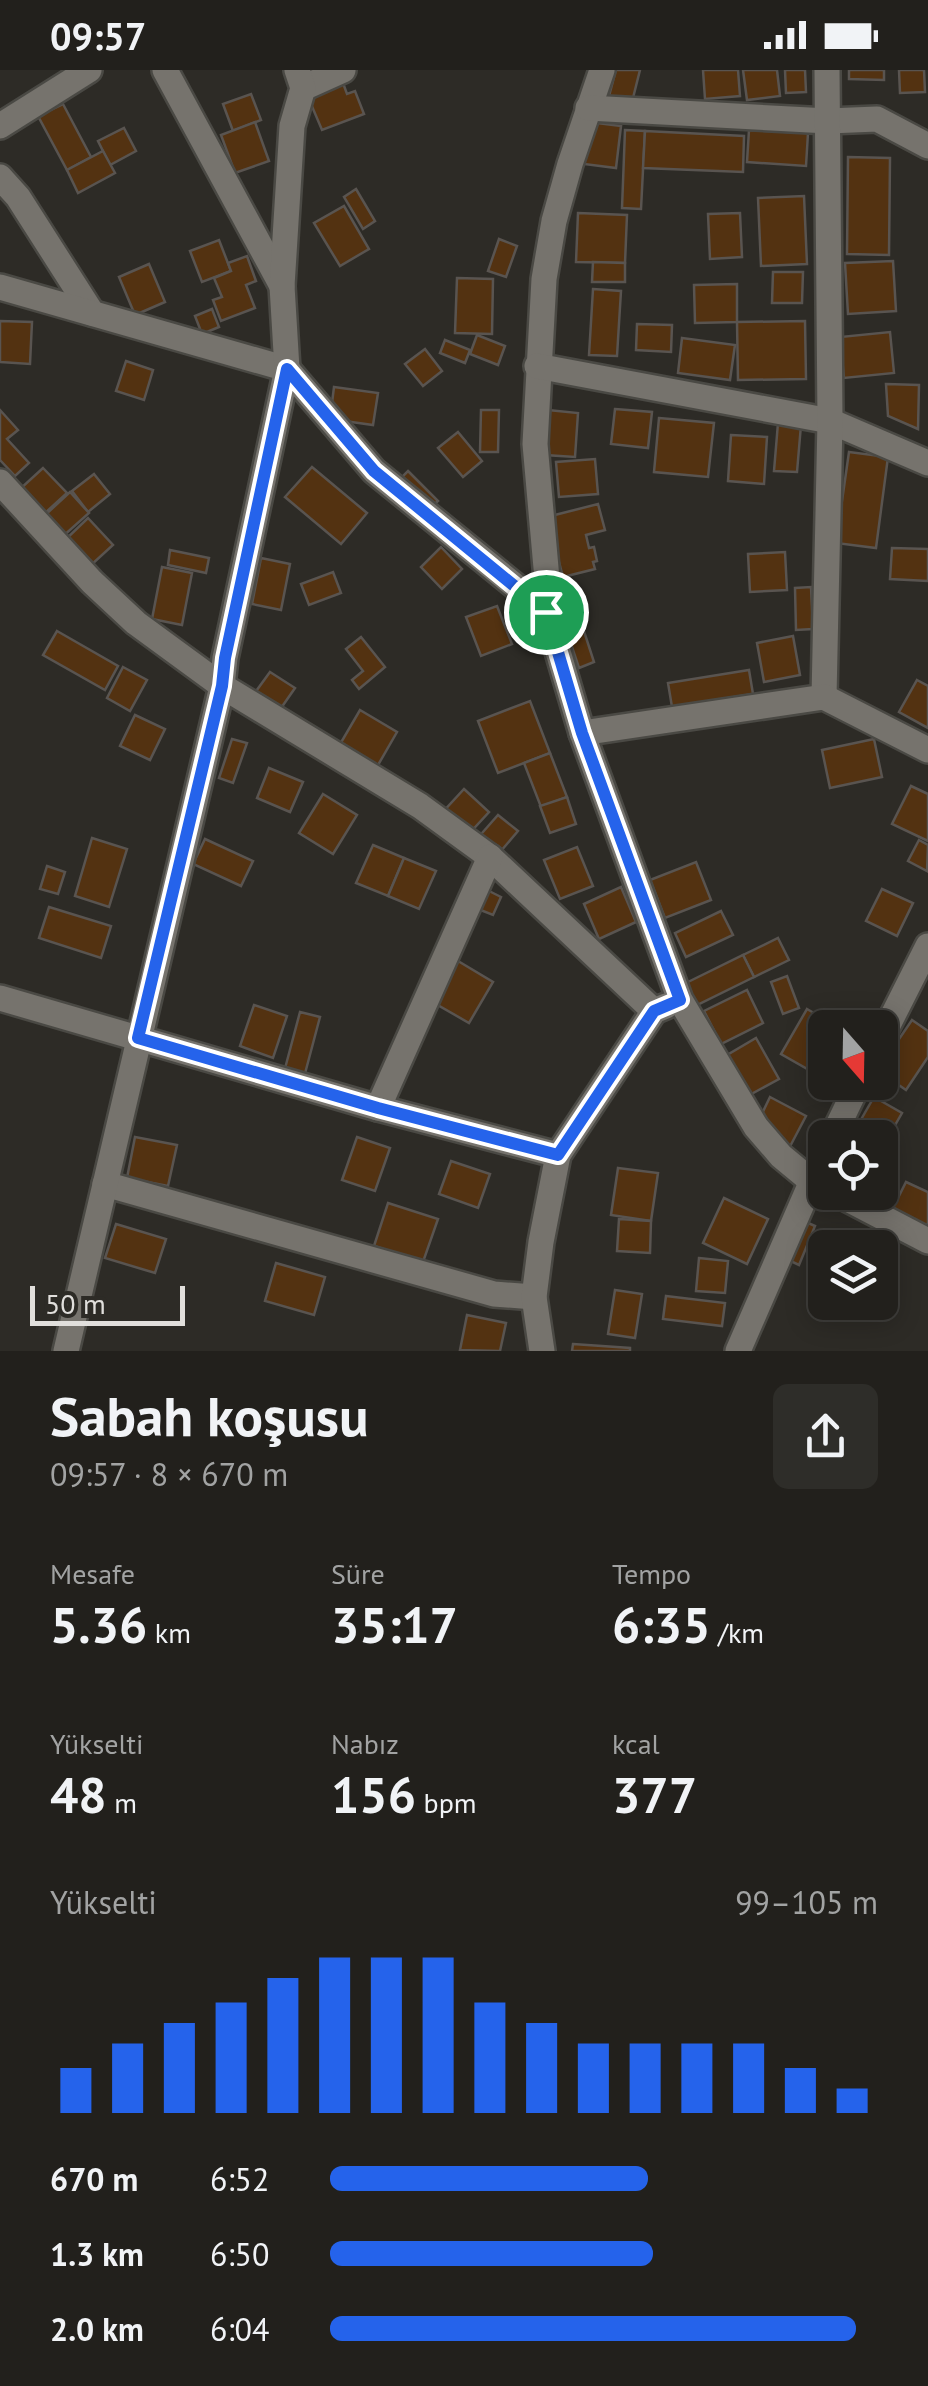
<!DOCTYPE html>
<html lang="tr">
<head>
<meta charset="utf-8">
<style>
  :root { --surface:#22201c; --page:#2e2d29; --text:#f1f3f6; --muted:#a2a3a3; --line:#3f3e3b; --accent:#2563eb }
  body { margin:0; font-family:"PT Sans",sans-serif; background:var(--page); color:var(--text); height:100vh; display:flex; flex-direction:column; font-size:38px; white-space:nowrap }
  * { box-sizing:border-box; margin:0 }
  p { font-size:32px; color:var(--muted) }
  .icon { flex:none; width:55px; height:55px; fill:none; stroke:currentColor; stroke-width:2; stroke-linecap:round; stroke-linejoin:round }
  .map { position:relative; height:1281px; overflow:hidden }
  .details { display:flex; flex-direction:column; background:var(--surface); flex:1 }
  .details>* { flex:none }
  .needle { width:65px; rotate:160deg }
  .fabs { position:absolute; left:808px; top:940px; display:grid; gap:20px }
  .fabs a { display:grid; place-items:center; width:90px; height:90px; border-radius:15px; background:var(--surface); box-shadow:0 5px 25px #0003,0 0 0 2px var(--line); font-size:50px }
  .scale { position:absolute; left:30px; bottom:25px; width:155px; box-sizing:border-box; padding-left:10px; border:5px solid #e1dfdc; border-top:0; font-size:28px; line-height:35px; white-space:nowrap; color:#e1dfdc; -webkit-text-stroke:8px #2d2b26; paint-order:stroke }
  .pin { position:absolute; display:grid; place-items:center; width:85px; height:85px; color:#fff; margin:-42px; border:5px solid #fff; border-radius:50%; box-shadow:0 2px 10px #0007 }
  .round { display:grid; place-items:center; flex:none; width:105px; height:105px; border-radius:15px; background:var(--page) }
  .head { display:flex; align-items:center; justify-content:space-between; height:170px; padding:0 50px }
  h1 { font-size:55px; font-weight:700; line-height:75px }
  .figures { display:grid; grid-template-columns:repeat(3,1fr); gap:15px; height:170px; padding:10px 50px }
  .figures div { display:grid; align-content:center }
  .figures b { font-size:50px; font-weight:700 }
  .figures small { font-size:28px; font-weight:400 }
  .figures p { font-size:28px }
  .chart { height:280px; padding:20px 50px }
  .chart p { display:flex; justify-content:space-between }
  .chart svg { width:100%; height:180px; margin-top:10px; stroke:var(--accent); stroke-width:6 }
  ul { padding:0 50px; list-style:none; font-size:32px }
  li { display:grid; grid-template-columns:160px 120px 1fr; align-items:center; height:75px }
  li i { height:25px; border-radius:12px; background:var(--accent) }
  .status { display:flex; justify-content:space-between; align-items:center; height:70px; padding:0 50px; background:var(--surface); direction:ltr }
  .status svg { height:28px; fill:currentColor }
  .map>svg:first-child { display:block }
  .building { fill:#533211; stroke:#595450; stroke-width:2.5 }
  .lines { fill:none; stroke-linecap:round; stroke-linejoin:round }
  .minor-casing { stroke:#4a4944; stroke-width:30 }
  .minor { stroke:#76736d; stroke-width:25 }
  .route-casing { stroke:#fff; stroke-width:20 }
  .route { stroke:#2563eb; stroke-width:12 }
</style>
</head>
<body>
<div class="status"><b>09:57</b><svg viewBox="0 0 49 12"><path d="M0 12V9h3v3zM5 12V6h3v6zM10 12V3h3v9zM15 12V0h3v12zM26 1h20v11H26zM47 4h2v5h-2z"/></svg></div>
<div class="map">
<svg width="928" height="1281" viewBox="0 0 928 1281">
  <rect width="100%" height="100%" fill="#2d2b26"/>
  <g class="building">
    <path d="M616,0H640L632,32L609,26Z"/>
    <path d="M703,0H738L740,26L705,29Z"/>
    <path d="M743,0H777L780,26L747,30Z"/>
    <path d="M785,0H805L806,22L786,23Z"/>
    <path d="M849,0H884V10L849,9Z"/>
    <path d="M899,0H924L925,22L900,23Z"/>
    <path d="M343,13L347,24L355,21L364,44L322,60L308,27Z"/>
    <path d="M251,24L261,50L233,61L223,34Z"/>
    <path d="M63,34L91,87L67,100L38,46Z"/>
    <path d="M255,52L269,91L235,103L221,65Z"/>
    <path d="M589,52L621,56L616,98L584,94Z"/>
    <path d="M124,58L136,81L110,95L98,71Z"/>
    <path d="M625,60L645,61L641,139L622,138Z"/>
    <path d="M749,60L808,63L806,96L747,92Z"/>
    <path d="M645,61L744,66L743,102L643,98Z"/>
    <path d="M103,81L115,103L78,123L67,100Z"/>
    <path d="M848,87L890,88L889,185L847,184Z"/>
    <path d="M356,119L375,151L363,159L344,127Z"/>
    <path d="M804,126L807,194L761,196L758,128Z"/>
    <path d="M344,136L369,179L340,196L314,153Z"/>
    <path d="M578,143L627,145L625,193L576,192Z"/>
    <path d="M740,143L742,187L710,189L708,144Z"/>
    <path d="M499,169L517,176L506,207L488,201Z"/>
    <path d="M219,170L231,201L202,212L190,181Z"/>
    <path d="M247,186L256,211L246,215L255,238L221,251L213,230L222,227L214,208L231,201L228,193Z"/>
    <path d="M893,191L896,241L848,244L845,193Z"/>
    <path d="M593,192L625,193V212H592Z"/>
    <path d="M149,194L165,232L135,245L119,207Z"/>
    <path d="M773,202H803L802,233H772Z"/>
    <path d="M457,208L493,209L492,264L455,263Z"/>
    <path d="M737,214V252L695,253L694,215Z"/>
    <path d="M593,219L621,221L617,286L589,285Z"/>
    <path d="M212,239L219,257L202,264L195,246Z"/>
    <path d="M0,251L32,252L30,294L0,292Z"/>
    <path d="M805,251L806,309L738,310L737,252Z"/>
    <path d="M637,254L672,255L671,282L636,280Z"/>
    <path d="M890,262L894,303L844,308L840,267Z"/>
    <path d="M477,265L505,276L498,295L470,284Z"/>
    <path d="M682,268L735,275L730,310L678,303Z"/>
    <path d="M445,270L470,280L465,293L440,283Z"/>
    <path d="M425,279L442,301L423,316L405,294Z"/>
    <path d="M126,291L153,300L144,330L116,321Z"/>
    <path d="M886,314L919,315L918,359L888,346Z"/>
    <path d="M334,317L378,323L373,355L330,349Z"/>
    <path d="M615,339L652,342L648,378L611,374Z"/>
    <path d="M0,340L18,360L7,369L29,393L15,406L0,390Z"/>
    <path d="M481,340H499L498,382H480Z"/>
    <path d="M548,340L578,343L575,387L545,385Z"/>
    <path d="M659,348L714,353L708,407L654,402Z"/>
    <path d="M778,353L801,355L797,402L774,401Z"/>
    <path d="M458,362L482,391L463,407L438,378Z"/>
    <path d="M731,365L767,367L764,414L728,411Z"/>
    <path d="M849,382L888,387L876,478L836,473Z"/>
    <path d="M595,389L598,424L559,427L556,392Z"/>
    <path d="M312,397L367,443L341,474L285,427Z"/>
    <path d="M43,398L67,423L44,444L20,419Z"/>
    <path d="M408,401L438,431L427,441L397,412Z"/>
    <path d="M94,404L110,424L88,442L72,421Z"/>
    <path d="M70,422L89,443L61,468L43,447Z"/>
    <path d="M598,434L605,460L586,465L589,478L594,477L597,491L593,492L595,499L563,507L547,447Z"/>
    <path d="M88,448L113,475L90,496L65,470Z"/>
    <path d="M441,477L462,499L442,519L421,497Z"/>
    <path d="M892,478L928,479V511L890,509Z"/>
    <path d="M170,480L209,488L206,503L168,495Z"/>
    <path d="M785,482L787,520L750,522L748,484Z"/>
    <path d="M261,488L290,494L281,540L252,534Z"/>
    <path d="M162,497L192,503L182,555L152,549Z"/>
    <path d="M333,502L341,523L309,535L301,514Z"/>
    <path d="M568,512L594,592L579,598L552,517Z"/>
    <path d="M811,517L813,559L796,560L795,518Z"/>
    <path d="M497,536L512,574L481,586L466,547Z"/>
    <path d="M57,561L118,596L105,620L43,585Z"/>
    <path d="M793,566L800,605L764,612L757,573Z"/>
    <path d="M361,567L385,597L359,619L352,610L363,601L346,579Z"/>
    <path d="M123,597L147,610L130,641L107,628Z"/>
    <path d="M749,600L753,624L672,637L668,613Z"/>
    <path d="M270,602L295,618L279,641L254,624Z"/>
    <path d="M917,610L928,616V658L899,642Z"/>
    <path d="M530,631L550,683L498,703L478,651Z"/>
    <path d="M360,640L397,662L374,702L336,681Z"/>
    <path d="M135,645L165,659L150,690L120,676Z"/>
    <path d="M232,669L247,673L233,713L219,708Z"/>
    <path d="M874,669L882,707L830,718L822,680Z"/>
    <path d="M550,683L567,727L541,737L524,693Z"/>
    <path d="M269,698L303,712L290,742L257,728Z"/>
    <path d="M911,716L928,724V771L892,754Z"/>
    <path d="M464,719L489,742L466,767L441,744Z"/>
    <path d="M323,724L357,745L333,784L299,763Z"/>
    <path d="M567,727L576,754L550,763L540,736Z"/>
    <path d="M498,745L518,761L495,788L475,771Z"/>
    <path d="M92,768L127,779L109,837L75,826Z"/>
    <path d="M205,769L253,791L241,816L193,794Z"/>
    <path d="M919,770L928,775L927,801L908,791Z"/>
    <path d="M373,775L404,788L388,826L356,813Z"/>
    <path d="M577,777L593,816L560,829L544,790Z"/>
    <path d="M404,788L436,801L419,839L388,826Z"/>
    <path d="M696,792L711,830L665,848L650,810Z"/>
    <path d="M47,796L65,802L58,824L40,819Z"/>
    <path d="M621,817L636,852L599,869L584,834Z"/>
    <path d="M882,819L913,833L897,866L866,851Z"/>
    <path d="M487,820L501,827L493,845L478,839Z"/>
    <path d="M49,837L111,856L101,888L39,868Z"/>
    <path d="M721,841L733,865L686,887L675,863Z"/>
    <path d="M778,868L789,890L754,907L743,885Z"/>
    <path d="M743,885L754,907L695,936L684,914Z"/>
    <path d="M453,888L493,912L469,953L429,930Z"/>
    <path d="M787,906L799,938L783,944L771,912Z"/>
    <path d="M747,920L763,953L721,974L704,941Z"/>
    <path d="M254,935L287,946L273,988L240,976Z"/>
    <path d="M807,939L840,958H825V1009L781,984Z"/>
    <path d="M300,942L320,947L303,1011L283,1006Z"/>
    <path d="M912,950L928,961V987L906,1020L880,1002V997Z"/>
    <path d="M756,968L779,1009L744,1028L722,988Z"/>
    <path d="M770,1027L806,1046L786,1084L757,1054Z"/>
    <path d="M874,1027L902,1043L883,1076L880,1068H868L855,1060Z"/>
    <path d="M135,1067L177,1075L168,1116L127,1108Z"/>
    <path d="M357,1067L390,1078L375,1121L342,1110Z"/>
    <path d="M451,1091L490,1104L478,1138L439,1124Z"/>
    <path d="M618,1098L658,1103L651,1151L611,1145Z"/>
    <path d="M906,1112L928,1122V1153L922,1165L888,1148Z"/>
    <path d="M724,1128L768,1149L747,1194L703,1173Z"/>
    <path d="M388,1133L438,1149L423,1192L374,1176Z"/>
    <path d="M619,1149L651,1151L650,1183L617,1181Z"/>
    <path d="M799,1149L815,1156L799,1195L782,1187Z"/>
    <path d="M116,1154L166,1169L155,1203L105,1188Z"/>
    <path d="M699,1188L728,1191L725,1223L696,1221Z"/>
    <path d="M276,1193L325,1207L314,1245L265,1231Z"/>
    <path d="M615,1220L642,1224L635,1268L608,1264Z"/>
    <path d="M666,1226L725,1233L722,1256L663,1249Z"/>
    <path d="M467,1245L506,1253L500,1281L460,1280Z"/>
    <path d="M573,1274L630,1278V1281H572Z"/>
  </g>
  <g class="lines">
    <defs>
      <g id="minor">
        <path d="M165,0L282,216"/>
        <path d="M602,0L570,94L554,151L544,209L535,374L547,509L546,541L582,663L680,930L756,1057L781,1086L810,1110L825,1118"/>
        <path d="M303,18L343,0"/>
        <path d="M588,38L828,51L877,49L928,76"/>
        <path d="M0,56L89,0"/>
        <path d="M0,107L18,127L92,243"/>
        <path d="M0,217L287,299L374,401L546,541"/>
        <path d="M537,296L830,351L928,393"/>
        <path d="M0,412L92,512L136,553L222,616L420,736L490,787L654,941"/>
        <path d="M824,627L830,351L827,0"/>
        <path d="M582,663L824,627L928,680"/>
        <path d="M0,928L378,1038L558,1085"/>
        <path d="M880,971L928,876"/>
        <path d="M378,1038L490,787"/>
        <path d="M832,1068L859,1012"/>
        <path d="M105,1114L494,1224L534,1227"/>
        <path d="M834,1122L928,1171"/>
        <path d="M66,1281L222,616L225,588L287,299L282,216L292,56L303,18L297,0"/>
        <path d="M542,1281L534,1227L541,1172L558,1085L654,941L666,936"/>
        <path d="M738,1281L825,1081"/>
      </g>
    </defs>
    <use href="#minor" class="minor-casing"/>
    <use href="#minor" class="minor"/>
  </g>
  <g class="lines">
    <defs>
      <path id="route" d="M287,299L374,401L546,542L582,663L680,930L654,941L558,1085L378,1038L138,968L222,616L225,588Z"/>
    </defs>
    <use href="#route" class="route-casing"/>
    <use href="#route" class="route"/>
  </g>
</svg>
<div class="fabs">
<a><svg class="needle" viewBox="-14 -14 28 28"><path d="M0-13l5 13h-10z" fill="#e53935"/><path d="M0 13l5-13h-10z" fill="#a2a3a3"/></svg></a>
<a><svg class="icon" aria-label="locate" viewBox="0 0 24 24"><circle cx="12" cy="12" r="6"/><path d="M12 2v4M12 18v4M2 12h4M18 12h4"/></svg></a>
<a><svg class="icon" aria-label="layers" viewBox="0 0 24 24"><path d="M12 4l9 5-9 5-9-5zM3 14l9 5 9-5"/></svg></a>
</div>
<div class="scale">50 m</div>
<div class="pin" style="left:546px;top:542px;background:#1e9e55"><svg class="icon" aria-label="arrive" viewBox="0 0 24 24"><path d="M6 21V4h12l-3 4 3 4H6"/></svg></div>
</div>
<section class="details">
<div class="head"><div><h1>Sabah koşusu</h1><p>09:57 · 8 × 670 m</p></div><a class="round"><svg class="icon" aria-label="share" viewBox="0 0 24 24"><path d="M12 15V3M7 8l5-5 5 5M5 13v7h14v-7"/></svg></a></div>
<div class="figures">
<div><p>Mesafe</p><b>5.36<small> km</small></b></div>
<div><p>Süre</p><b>35:17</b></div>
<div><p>Tempo</p><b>6:35<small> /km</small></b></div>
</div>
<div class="figures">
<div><p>Yükselti</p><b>48<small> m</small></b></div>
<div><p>Nabız</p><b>156<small> bpm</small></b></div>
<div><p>kcal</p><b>377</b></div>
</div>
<div class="chart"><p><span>Yükselti</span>99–105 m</p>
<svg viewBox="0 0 160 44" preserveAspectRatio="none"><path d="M5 44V33M15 44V27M25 44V22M35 44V17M45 44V11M55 44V6M65 44V6M75 44V6M85 44V17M95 44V22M105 44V27M115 44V27M125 44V27M135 44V27M145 44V33M155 44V38"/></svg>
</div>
<ul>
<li><b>670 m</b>6:52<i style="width:58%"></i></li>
<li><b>1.3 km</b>6:50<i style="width:59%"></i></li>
<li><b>2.0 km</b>6:04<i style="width:96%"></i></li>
</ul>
</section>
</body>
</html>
